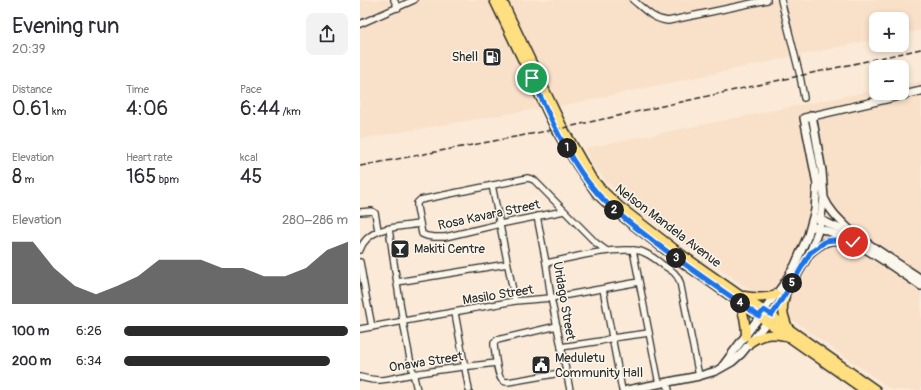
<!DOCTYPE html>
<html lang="en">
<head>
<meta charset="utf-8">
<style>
  :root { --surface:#fff; --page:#f2f2f3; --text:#2b2b33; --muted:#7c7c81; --accent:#2b2b2b }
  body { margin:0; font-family:Pangolin,sans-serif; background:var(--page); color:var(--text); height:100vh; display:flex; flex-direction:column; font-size:15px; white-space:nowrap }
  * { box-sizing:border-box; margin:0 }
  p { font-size:13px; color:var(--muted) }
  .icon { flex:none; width:22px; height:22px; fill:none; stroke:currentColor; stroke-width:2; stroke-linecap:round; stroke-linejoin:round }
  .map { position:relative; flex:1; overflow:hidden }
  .drawer { display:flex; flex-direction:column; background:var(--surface); width:360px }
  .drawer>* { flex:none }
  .buttons { position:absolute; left:509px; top:12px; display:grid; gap:8px }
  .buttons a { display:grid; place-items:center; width:40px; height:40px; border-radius:8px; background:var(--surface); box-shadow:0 2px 6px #0003; font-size:20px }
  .pin { position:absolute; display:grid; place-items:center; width:34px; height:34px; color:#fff; margin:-17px; border:2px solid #fff; border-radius:50%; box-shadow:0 1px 4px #0007 }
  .km { position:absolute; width:20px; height:20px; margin:-10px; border-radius:50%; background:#222; color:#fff; font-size:11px; line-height:20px; text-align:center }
  .round { display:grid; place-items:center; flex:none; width:42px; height:42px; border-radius:8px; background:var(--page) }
  .head { display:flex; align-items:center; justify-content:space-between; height:68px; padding:0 12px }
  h1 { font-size:22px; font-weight:600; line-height:30px }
  .stats { display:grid; grid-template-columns:repeat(3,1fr); gap:6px; height:68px; padding:4px 12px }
  .stats div { display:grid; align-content:center }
  .stats b { font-size:20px; font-weight:600 }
  .stats small { font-size:11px; font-weight:400 }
  .stats p { font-size:11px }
  .chart { height:112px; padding:8px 12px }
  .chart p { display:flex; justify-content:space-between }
  .chart svg { width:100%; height:72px; margin-top:4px; fill:var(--accent); opacity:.7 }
  ul { padding:0 12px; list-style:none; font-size:13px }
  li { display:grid; grid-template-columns:64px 48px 1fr; align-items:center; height:30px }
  li i { height:10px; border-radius:5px; background:var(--accent) }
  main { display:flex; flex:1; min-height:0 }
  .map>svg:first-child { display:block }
  .built { fill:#f9e0c9 }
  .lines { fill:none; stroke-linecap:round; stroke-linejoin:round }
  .minor-casing { stroke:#2b2b2b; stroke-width:8 }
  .tertiary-casing { stroke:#2b2b2b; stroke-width:10 }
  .primary-casing { stroke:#2b2b2b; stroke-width:11 }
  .minor { stroke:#fbf7ec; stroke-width:5.5 }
  .tertiary { stroke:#fbf7ec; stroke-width:7 }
  .primary { stroke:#ffdf80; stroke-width:8 }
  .rail { stroke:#2b2b2b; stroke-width:1.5; stroke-dasharray:6 3; stroke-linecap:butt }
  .route-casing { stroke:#fff; stroke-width:8 }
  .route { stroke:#1a73e8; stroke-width:5 }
  .labels { text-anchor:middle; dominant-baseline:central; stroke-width:3; stroke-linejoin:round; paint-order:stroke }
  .poi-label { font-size:13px; fill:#2b2b2b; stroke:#fbf7ec; text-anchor:start }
  .street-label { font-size:13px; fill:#2b2b2b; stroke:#fbf7ec }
</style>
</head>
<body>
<main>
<section class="drawer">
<div class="head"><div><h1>Evening run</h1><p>20:39</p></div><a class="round"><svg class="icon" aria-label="share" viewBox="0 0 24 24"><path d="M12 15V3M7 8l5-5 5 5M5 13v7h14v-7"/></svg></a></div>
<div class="stats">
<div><p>Distance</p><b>0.61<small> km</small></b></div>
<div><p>Time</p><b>4:06</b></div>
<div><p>Pace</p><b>6:44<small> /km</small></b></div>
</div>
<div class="stats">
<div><p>Elevation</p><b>8<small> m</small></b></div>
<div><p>Heart rate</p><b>165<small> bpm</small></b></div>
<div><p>kcal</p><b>45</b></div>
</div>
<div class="chart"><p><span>Elevation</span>280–286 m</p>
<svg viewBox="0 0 160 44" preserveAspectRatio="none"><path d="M0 44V6L10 6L20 22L30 33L40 38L50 33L60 27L70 17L80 17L90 17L100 22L110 22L120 27L130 27L140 22L150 11L160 6V44z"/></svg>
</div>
<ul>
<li><b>100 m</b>6:26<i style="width:100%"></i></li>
<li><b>200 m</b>6:34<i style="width:92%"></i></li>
</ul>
</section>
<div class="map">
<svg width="561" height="390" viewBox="0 0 561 390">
  <rect width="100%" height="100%" fill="#faead7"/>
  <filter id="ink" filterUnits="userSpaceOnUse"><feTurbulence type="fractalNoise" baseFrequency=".025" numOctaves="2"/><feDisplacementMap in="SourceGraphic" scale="8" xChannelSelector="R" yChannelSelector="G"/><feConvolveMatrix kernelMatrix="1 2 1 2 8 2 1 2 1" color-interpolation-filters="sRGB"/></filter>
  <g filter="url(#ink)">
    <g class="built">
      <path d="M0,0H130L181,108L0,139Z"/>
      <path d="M148,0H561V30L542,34V19H516V39L196,107Z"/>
      <path d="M561,81V390H532L270,205L234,168L226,148L516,90V93H542V85Z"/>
    </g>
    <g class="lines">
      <defs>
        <g id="minor">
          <path d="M34,0L38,8"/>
          <path d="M273,0C284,9 292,19 308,21L407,0"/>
          <path d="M421,0L440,76L444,98"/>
          <path d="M0,24L54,0"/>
          <path d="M132,185L155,301"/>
          <path d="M204,211L140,224L85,237H74L67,236L62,234L57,207V203L60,200L168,178L174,180L236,243L247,251"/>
          <path d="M0,212L12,211L15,213L18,230"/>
          <path d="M177,216L186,263L191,298L210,390"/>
          <path d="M29,229C37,283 44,337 57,390"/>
          <path d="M0,250C8,226 39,227 60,224"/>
          <path d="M273,250L299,384"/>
          <path d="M0,262L5,291L12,327"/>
          <path d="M186,263C213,258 242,249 270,250C274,250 279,250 283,252C290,255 297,260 303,265C311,270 317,273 320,282L339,376"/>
          <path d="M37,282L147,264"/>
          <path d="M243,289L262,390"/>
          <path d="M95,313L109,390"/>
          <path d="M197,326L137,340L134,343V345C135,352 137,376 142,380C144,382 145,382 148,382L206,372"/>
          <path d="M0,329L155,301L191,298L279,282"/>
          <path d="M201,347L241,341L252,338L289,333"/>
          <path d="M0,377C23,384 32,377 54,374C81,369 109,366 136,363"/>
          <path d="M307,383L309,390"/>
        </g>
        <g id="tertiary">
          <path d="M464,198C470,212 482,222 493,233"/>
          <path d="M456,218L498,237L561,279"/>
          <path d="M455,227C495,238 527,263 561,286"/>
          <path d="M450,253C464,242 468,239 487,241"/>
          <path d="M362,367L423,285L435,265L448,235L455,210L457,184L444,118L561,91"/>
          <path d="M267,390L339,376L356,371L372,362L381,354L407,322L436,277L450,253L459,228L464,198L462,171L452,115"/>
        </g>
        <g id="primary">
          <path d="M134,0L196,130L217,165L237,194L255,211L316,258L504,390"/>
          <path d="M142,0L203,128L231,177L242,190L259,206L321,254L381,296L411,315L428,328L516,390"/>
          <path d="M384,296C395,298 406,298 416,295"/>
          <path d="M425,296C421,310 423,314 428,328"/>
          <path d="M379,302C384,313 386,324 386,336"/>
          <path d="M391,342C403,334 411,333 425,336"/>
        </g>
      </defs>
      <use href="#minor" class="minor-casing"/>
      <use href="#tertiary" class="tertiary-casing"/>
      <use href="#primary" class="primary-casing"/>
      <use href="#minor" class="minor"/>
      <use href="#tertiary" class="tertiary"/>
      <use href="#primary" class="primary"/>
      <path class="rail" d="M0,166L203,128L561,49"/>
    </g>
  </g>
  <g class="lines" filter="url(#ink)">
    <defs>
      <path id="route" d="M172,78C190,117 209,162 238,194C254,212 274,226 293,241C328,267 364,292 399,316L404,310L412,315L436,277L450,253L466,241L474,240L493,242"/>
    </defs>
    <use href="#route" class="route-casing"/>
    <use href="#route" class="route"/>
  </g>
  <defs>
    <symbol id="fuel-square" viewBox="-11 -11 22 22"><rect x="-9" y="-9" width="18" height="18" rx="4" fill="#2b2b2b" stroke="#fbf7ec"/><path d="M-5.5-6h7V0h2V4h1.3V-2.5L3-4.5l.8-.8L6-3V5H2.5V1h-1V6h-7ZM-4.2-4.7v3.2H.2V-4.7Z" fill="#fff"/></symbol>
    <symbol id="bar-square" viewBox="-11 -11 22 22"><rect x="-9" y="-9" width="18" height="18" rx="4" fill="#2b2b2b" stroke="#fbf7ec"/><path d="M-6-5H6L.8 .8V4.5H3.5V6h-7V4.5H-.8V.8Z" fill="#fff"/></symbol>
    <symbol id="civic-square" viewBox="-11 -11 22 22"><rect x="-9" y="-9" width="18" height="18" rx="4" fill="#2b2b2b" stroke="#fbf7ec"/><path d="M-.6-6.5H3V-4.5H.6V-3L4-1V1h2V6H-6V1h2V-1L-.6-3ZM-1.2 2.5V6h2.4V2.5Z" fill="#fff"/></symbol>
  </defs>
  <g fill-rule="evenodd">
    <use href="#fuel-square" x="121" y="46" width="22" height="22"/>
    <use href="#bar-square" x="29" y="238" width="22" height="22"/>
    <use href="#civic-square" x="170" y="354" width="22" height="22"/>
  </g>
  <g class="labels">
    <g class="poi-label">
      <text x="118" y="57" text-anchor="end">Shell</text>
      <text x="54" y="249">Makiti Centre</text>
      <text x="195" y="358">Meduletu<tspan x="195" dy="15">Community Hall</tspan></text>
    </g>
    <g class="street-label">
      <text transform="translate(129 215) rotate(-12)">Rosa Kavara Street</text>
      <text transform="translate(308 226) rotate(37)">Nelson Mandela Avenue</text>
      <text transform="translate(138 295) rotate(-9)">Masilo Street</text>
      <text transform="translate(204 301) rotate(80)">Uridago Street</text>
      <text transform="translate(66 362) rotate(-9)">Onawa Street</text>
    </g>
  </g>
</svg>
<div class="buttons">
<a>+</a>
<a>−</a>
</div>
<div class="pin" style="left:172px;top:78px;background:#1e9e55"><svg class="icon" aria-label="arrive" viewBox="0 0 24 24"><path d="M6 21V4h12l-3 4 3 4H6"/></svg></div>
<div class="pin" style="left:493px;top:242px;background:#d93025"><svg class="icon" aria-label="check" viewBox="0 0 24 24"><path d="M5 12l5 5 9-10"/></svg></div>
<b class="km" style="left:207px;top:148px">1</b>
<b class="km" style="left:254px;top:210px">2</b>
<b class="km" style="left:316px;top:258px">3</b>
<b class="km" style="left:380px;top:303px">4</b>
<b class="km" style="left:432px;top:283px">5</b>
</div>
</main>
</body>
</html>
